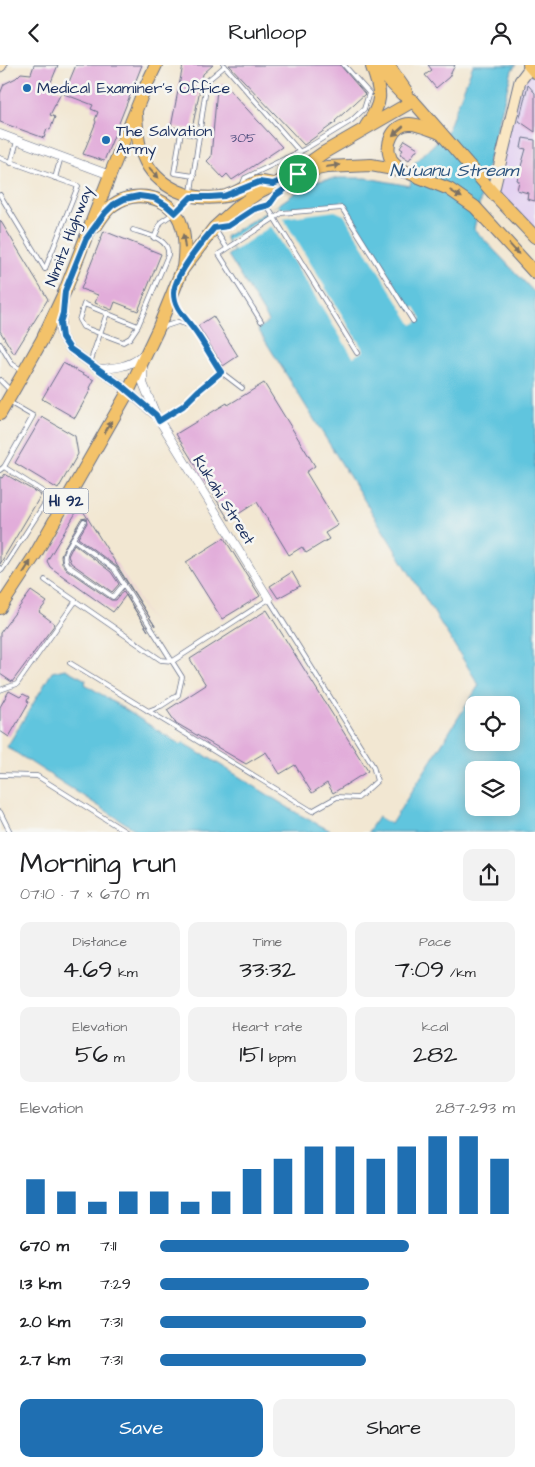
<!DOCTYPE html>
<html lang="en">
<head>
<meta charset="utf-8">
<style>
  :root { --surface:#fff; --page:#f2f2f2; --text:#202124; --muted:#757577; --accent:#1f6fb2 }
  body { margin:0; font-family:"Architects Daughter",sans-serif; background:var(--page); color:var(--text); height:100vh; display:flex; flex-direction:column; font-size:19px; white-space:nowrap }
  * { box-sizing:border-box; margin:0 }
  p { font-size:16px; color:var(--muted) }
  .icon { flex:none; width:28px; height:28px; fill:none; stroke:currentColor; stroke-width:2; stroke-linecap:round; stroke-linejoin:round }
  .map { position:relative; height:767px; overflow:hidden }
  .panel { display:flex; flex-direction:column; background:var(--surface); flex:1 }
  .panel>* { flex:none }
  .controls { position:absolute; left:465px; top:631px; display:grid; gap:10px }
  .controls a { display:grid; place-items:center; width:55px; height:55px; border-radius:10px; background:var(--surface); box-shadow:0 2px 12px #0003; font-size:25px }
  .pin { position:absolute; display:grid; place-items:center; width:42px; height:42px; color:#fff; margin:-21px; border:2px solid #fff; border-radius:50%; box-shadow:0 1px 5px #0007 }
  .round { display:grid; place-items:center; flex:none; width:52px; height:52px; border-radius:10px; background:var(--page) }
  .head { display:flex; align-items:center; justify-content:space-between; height:85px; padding:0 20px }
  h1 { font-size:28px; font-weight:600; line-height:38px }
  .stats { display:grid; grid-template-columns:repeat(3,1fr); gap:8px; height:85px; padding:5px 20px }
  .stats div { display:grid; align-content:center; border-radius:10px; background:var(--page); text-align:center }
  .stats b { font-size:25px; font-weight:600 }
  .stats small { font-size:14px; font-weight:400 }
  .stats p { font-size:14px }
  .chart { height:140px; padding:10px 20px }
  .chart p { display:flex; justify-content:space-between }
  .chart svg { width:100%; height:90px; margin-top:5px; stroke:var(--accent); stroke-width:6 }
  .cta { display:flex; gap:10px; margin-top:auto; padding:10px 20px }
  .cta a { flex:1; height:58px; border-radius:10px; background:var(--accent); color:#fff; font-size:20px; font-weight:600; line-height:58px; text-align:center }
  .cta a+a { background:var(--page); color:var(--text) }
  ul { padding:0 20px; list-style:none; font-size:16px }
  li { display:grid; grid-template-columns:80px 60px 1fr; align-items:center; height:38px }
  li i { height:12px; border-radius:6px; background:var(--accent) }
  header { display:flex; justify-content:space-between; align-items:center; height:65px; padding:0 20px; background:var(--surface); font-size:22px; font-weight:600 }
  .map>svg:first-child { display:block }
  .built { fill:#e4d3f2 }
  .water { fill:#60c5de; stroke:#3e7a9e; fill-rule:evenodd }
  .pier { fill:#f2e7d2 }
  .building { fill:#e2adda }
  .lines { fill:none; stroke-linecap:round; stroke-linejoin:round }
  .lane-casing { stroke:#666f87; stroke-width:5.5 }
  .street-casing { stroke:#666f87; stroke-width:9 }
  .secondary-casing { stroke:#666f87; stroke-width:13 }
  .primary-casing { stroke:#666f87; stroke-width:14 }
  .lane { stroke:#fff; stroke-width:4 }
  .street { stroke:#fff; stroke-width:8 }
  .secondary { stroke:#fae7c3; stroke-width:11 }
  .primary { stroke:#f3c26a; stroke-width:12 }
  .oneway { fill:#7c7163 }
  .route-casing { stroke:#fff; stroke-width:10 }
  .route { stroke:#1f6fb2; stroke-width:6 }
  .poi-dot { fill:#1f6fb2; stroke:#f6f6f2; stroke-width:2 }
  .labels { text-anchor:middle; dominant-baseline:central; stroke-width:5; stroke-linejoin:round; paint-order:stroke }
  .number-label { font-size:14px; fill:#4d4e7d }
  .shield { fill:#f6f6f2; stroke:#5d6b8a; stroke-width:1 }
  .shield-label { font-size:15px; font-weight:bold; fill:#1b2f5e }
  .poi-label { font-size:16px; fill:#1b2f5e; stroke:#f6f6f2; text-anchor:start }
  .street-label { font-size:16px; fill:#1b2f5e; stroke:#f6f6f2 }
  .water-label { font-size:18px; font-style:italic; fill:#2c547e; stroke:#f6f6f2 }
</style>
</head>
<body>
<header><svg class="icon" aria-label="back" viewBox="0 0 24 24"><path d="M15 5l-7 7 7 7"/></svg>Runloop<svg class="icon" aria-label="person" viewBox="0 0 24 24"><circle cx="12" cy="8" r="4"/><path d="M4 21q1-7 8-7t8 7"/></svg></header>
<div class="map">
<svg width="535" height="767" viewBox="0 0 535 767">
  <rect width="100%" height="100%" fill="#f6f6f2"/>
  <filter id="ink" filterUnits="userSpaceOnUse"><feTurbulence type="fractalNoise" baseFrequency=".02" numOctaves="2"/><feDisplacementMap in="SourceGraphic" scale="10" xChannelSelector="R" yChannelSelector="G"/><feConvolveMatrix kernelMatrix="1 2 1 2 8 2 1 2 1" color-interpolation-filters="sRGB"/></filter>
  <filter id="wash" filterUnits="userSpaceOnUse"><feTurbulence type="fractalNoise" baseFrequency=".0096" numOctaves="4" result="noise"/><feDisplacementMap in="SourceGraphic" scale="20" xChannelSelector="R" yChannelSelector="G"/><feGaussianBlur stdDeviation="1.12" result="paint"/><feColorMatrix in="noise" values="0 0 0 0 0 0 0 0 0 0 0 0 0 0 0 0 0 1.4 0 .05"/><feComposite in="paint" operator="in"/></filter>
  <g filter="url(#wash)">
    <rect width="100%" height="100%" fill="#f2e7d2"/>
    <path class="built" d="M535,0V172L493,128L520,16Z"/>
    <g class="water">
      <path d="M473,0H516L512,5L489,94L474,164L535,228V767H368L378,752L391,759L479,620L258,264L269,256L228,190L234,186L225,172L278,140L311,117L339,113H367L410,121L415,97L447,67ZM474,640H511V678H474ZM474,705H511V742H474Z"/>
      <path d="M65,604L86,615L85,619L181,680L183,678L202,690L203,689L300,750L333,767H139L7,682L52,607Z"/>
    </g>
    <path class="pier" d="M343,136L409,244L415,242L422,254L412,260L344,150L335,146L283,153L364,286L353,292L271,161L234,186L228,175L269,150L267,146L278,140L280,144L338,139Z"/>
    <g id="blocks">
      <g class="building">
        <path d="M34,0H58L49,22L62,26L50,50L55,52L50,65L47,64L44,73L0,57V29L4,19L16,13L21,8L31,9Z"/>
        <path d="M76,0H142L104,96L83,89L96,57L95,55L98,47L91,44L93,40L64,29Z"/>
        <path d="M183,0H213L203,9L192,64L171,62Z"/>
        <path d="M229,0H340L365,29L335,56L336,57L304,80Z"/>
        <path d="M428,0H455L449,12L436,23L425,10L432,5Z"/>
        <path d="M223,18L282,82L232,115L227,109L223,113L207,96L211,92L217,23Z"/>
        <path d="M528,20L535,28V67L519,56Z"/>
        <path d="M523,73L535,75V136L527,134L528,128L517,125L519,116L517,115L526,84L521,83Z"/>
        <path d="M405,75L418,83L409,95L400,89L403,85L400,83Z"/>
        <path d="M0,155L48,234L14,289L0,266Z"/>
        <path d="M104,166L161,189L138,246L115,237L112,245L95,238L98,230L81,224Z"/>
        <path d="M213,251L238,291L223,301L198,261Z"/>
        <path d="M63,298L94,315L90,323L91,324L75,353L42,334Z"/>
        <path d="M264,318L315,401L306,407L338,460L325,468L329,474L306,488L302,482L289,490L257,437L229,455L176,369L227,338L228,340Z"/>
        <path d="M42,352L75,371L78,389L58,424L15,398Z"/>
        <path d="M5,409L41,430L0,499V412L2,413Z"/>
        <path d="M80,441L155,561L117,502L78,473L87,458L86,453L81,454L64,483L61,491L62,499L66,504L111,535H116L123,526L148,566L126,530L113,547L50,502L47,496Z"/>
        <path d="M224,473L260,531L222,554L186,497Z"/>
        <path d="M74,479L111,507L119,519L112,527L71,498L68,491Z"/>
        <path d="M292,507L300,521L278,533L270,521Z"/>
        <path d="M31,526L47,537L39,547L55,559L12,617L0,609V568Z"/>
        <path d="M267,545L368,706L333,728L327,718L312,728L295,700L280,709L266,687L246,699L176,658L167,645L206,620L190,594Z"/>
        <path d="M9,626L20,632L23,629L29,632L27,636L29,637L9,672L0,666V642Z"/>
      </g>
    </g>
  </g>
  <g filter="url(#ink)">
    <use href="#blocks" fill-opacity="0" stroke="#666f87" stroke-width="1"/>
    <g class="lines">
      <defs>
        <g id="lane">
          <path d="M224,0L300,87"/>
          <path d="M0,93L78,121L45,204"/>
          <path d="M286,93L292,109"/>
          <path d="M11,98L17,76"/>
          <path d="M194,111L174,108L181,67L199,71"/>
          <path d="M55,113L61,92"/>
          <path d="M242,121L245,113L305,84L351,56L364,44L369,28L344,0"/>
          <path d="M191,127L207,16L225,1"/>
          <path d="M0,130L45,204"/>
          <path d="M267,141L357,288"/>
          <path d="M223,161H228L255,144L269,140L276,130L291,120L294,115"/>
          <path d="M133,165C145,169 170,173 168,190L138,261L130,273L123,277L83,262L79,255L84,239L138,261"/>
          <path d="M216,166L227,183"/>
          <path d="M154,173L161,157L174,148"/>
          <path d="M175,232L181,249L192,261L221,307L242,323"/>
          <path d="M261,256L219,189L282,148L342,143L413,256"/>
          <path d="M163,262L178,257L189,260"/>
          <path d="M0,279L12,299L23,306"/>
          <path d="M90,298L107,248"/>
          <path d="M0,315L11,326"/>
          <path d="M160,355L183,341L198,326L221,307"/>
          <path d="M4,402L33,351L9,337"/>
          <path d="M0,405L4,402L42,426L49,432L2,505L0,503"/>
          <path d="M49,432L61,442"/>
          <path d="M73,474L84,456"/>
          <path d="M45,515L161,595L173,596L269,534L373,701L377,716L358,733L337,732L312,746L70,598"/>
          <path d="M124,519L113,532L68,501C60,492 68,483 73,474L114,504L182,612L178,630L161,641L148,646"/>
          <path d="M0,625L17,619L75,537"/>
          <path d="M0,710L37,711L126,767"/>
          <path d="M0,747L10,767"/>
        </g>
        <g id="street">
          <path d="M0,69L110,110"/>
          <path d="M64,236L60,265L62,272L70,284L122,321L154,349"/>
          <path d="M143,301V318L156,350L269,534"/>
          <path d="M98,304C115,303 129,302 142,291"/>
        </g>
        <g id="secondary">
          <path d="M0,1L1,0"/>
          <path d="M493,128L520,16L532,0"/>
        </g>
        <g id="primary">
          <path d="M374,0L402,29L413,36L421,45L493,128L535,172"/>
          <path d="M388,0L406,26"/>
          <path d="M529,0L535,7"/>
          <path d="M136,49C137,63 137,78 143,91C156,123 193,138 226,131C237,128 247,120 258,117C262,116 268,118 273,119"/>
          <path d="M366,61C383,37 382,29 372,2"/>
          <path d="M403,105C399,102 394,99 391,94C384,80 393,59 410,59C419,59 431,65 440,68"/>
          <path d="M302,107L313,95L323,88L413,36"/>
          <path d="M96,161C101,153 106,145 113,140C135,124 169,131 180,156C186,172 185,187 183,203"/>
          <path d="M0,349L42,275L65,226L110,110L144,25L156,0"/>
          <path d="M0,543L35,490L128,327L158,264L182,205L214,163L235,144L259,127L287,113L302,107L327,102L371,100L404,106L449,124L475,142L535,208"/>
        </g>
      </defs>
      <use href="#lane" class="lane-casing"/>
      <use href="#street" class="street-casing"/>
      <use href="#secondary" class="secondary-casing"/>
      <use href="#primary" class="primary-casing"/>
      <use href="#lane" class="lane"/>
      <use href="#street" class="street"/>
      <use href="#secondary" class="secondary"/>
      <use href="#primary" class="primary"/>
    </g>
    <defs><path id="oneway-solid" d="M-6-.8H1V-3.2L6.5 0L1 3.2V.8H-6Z" transform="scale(1.25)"/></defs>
    <g class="oneway">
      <use href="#oneway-solid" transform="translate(398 66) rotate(139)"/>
      <use href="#oneway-solid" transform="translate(333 101) rotate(-7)"/>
      <use href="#oneway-solid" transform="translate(154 108) rotate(48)"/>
      <use href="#oneway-solid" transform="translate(456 129) rotate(32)"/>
      <use href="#oneway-solid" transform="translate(184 176) rotate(-98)"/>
      <use href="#oneway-solid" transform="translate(514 184) rotate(48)"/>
      <use href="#oneway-solid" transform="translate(108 362) rotate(-60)"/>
      <use href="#oneway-solid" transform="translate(27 502) rotate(-58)"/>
    </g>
  </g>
  <g class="lines" filter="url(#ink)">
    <defs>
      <path id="route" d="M298,109L291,120L276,130L269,140L254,144L228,161L214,163C203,176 174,211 174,228C174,243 184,251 192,262C203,276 211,292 221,307L198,326L183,341L159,356L156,350L122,321L70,284L62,272L60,258L63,248L65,226L86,174L105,148L113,140L124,134L139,131L154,133L166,140L175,148L191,132H210L224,131L259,117L273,119Z"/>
    </defs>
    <use href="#route" class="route-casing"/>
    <use href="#route" class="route"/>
  </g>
  <g class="poi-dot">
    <circle cx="27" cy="23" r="5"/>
    <circle cx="106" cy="75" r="5"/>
  </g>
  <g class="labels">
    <g class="number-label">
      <text x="243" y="73">305</text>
    </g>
    <rect class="shield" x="43.5" y="423.5" width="45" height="25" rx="4"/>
    <g class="shield-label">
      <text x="66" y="436">HI 92</text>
    </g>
    <g class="poi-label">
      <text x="37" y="23">Medical Examiner’s Office</text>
      <text x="116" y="66">The Salvation<tspan x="116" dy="18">Army</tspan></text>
    </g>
    <g class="street-label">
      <text transform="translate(69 171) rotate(-69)">Nimitz Highway</text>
      <text transform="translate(224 435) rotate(58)">Kukahi Street</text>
    </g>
    <g class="water-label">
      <text x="454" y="105">Nu'uanu Stream</text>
    </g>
  </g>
</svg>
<div class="controls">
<a><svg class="icon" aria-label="locate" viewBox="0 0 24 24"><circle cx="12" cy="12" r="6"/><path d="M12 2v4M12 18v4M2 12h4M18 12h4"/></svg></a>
<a><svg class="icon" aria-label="layers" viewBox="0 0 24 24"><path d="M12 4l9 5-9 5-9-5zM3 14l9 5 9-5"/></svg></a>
</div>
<div class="pin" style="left:298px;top:109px;background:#1e9e55"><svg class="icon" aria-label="arrive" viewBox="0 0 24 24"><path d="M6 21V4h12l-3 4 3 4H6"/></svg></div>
</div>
<section class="panel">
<div class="head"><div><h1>Morning run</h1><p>07:10 · 7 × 670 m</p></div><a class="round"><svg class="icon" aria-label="share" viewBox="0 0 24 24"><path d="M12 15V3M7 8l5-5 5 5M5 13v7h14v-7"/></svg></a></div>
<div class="stats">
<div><p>Distance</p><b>4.69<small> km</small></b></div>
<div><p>Time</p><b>33:32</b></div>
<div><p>Pace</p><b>7:09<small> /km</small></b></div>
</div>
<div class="stats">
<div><p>Elevation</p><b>56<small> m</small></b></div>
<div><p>Heart rate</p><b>151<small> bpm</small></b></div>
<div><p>kcal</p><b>282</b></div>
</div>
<div class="chart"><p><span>Elevation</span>287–293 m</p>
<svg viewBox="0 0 160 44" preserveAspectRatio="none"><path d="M5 44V27M15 44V33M25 44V38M35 44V33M45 44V33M55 44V38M65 44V33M75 44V22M85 44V17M95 44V11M105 44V11M115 44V17M125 44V11M135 44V6M145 44V6M155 44V17"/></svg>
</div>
<ul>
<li><b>670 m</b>7:11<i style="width:70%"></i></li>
<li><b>1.3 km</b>7:29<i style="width:59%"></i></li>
<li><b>2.0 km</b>7:31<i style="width:58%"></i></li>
<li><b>2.7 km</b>7:31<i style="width:58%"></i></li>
</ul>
<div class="cta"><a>Save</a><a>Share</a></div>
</section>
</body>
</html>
